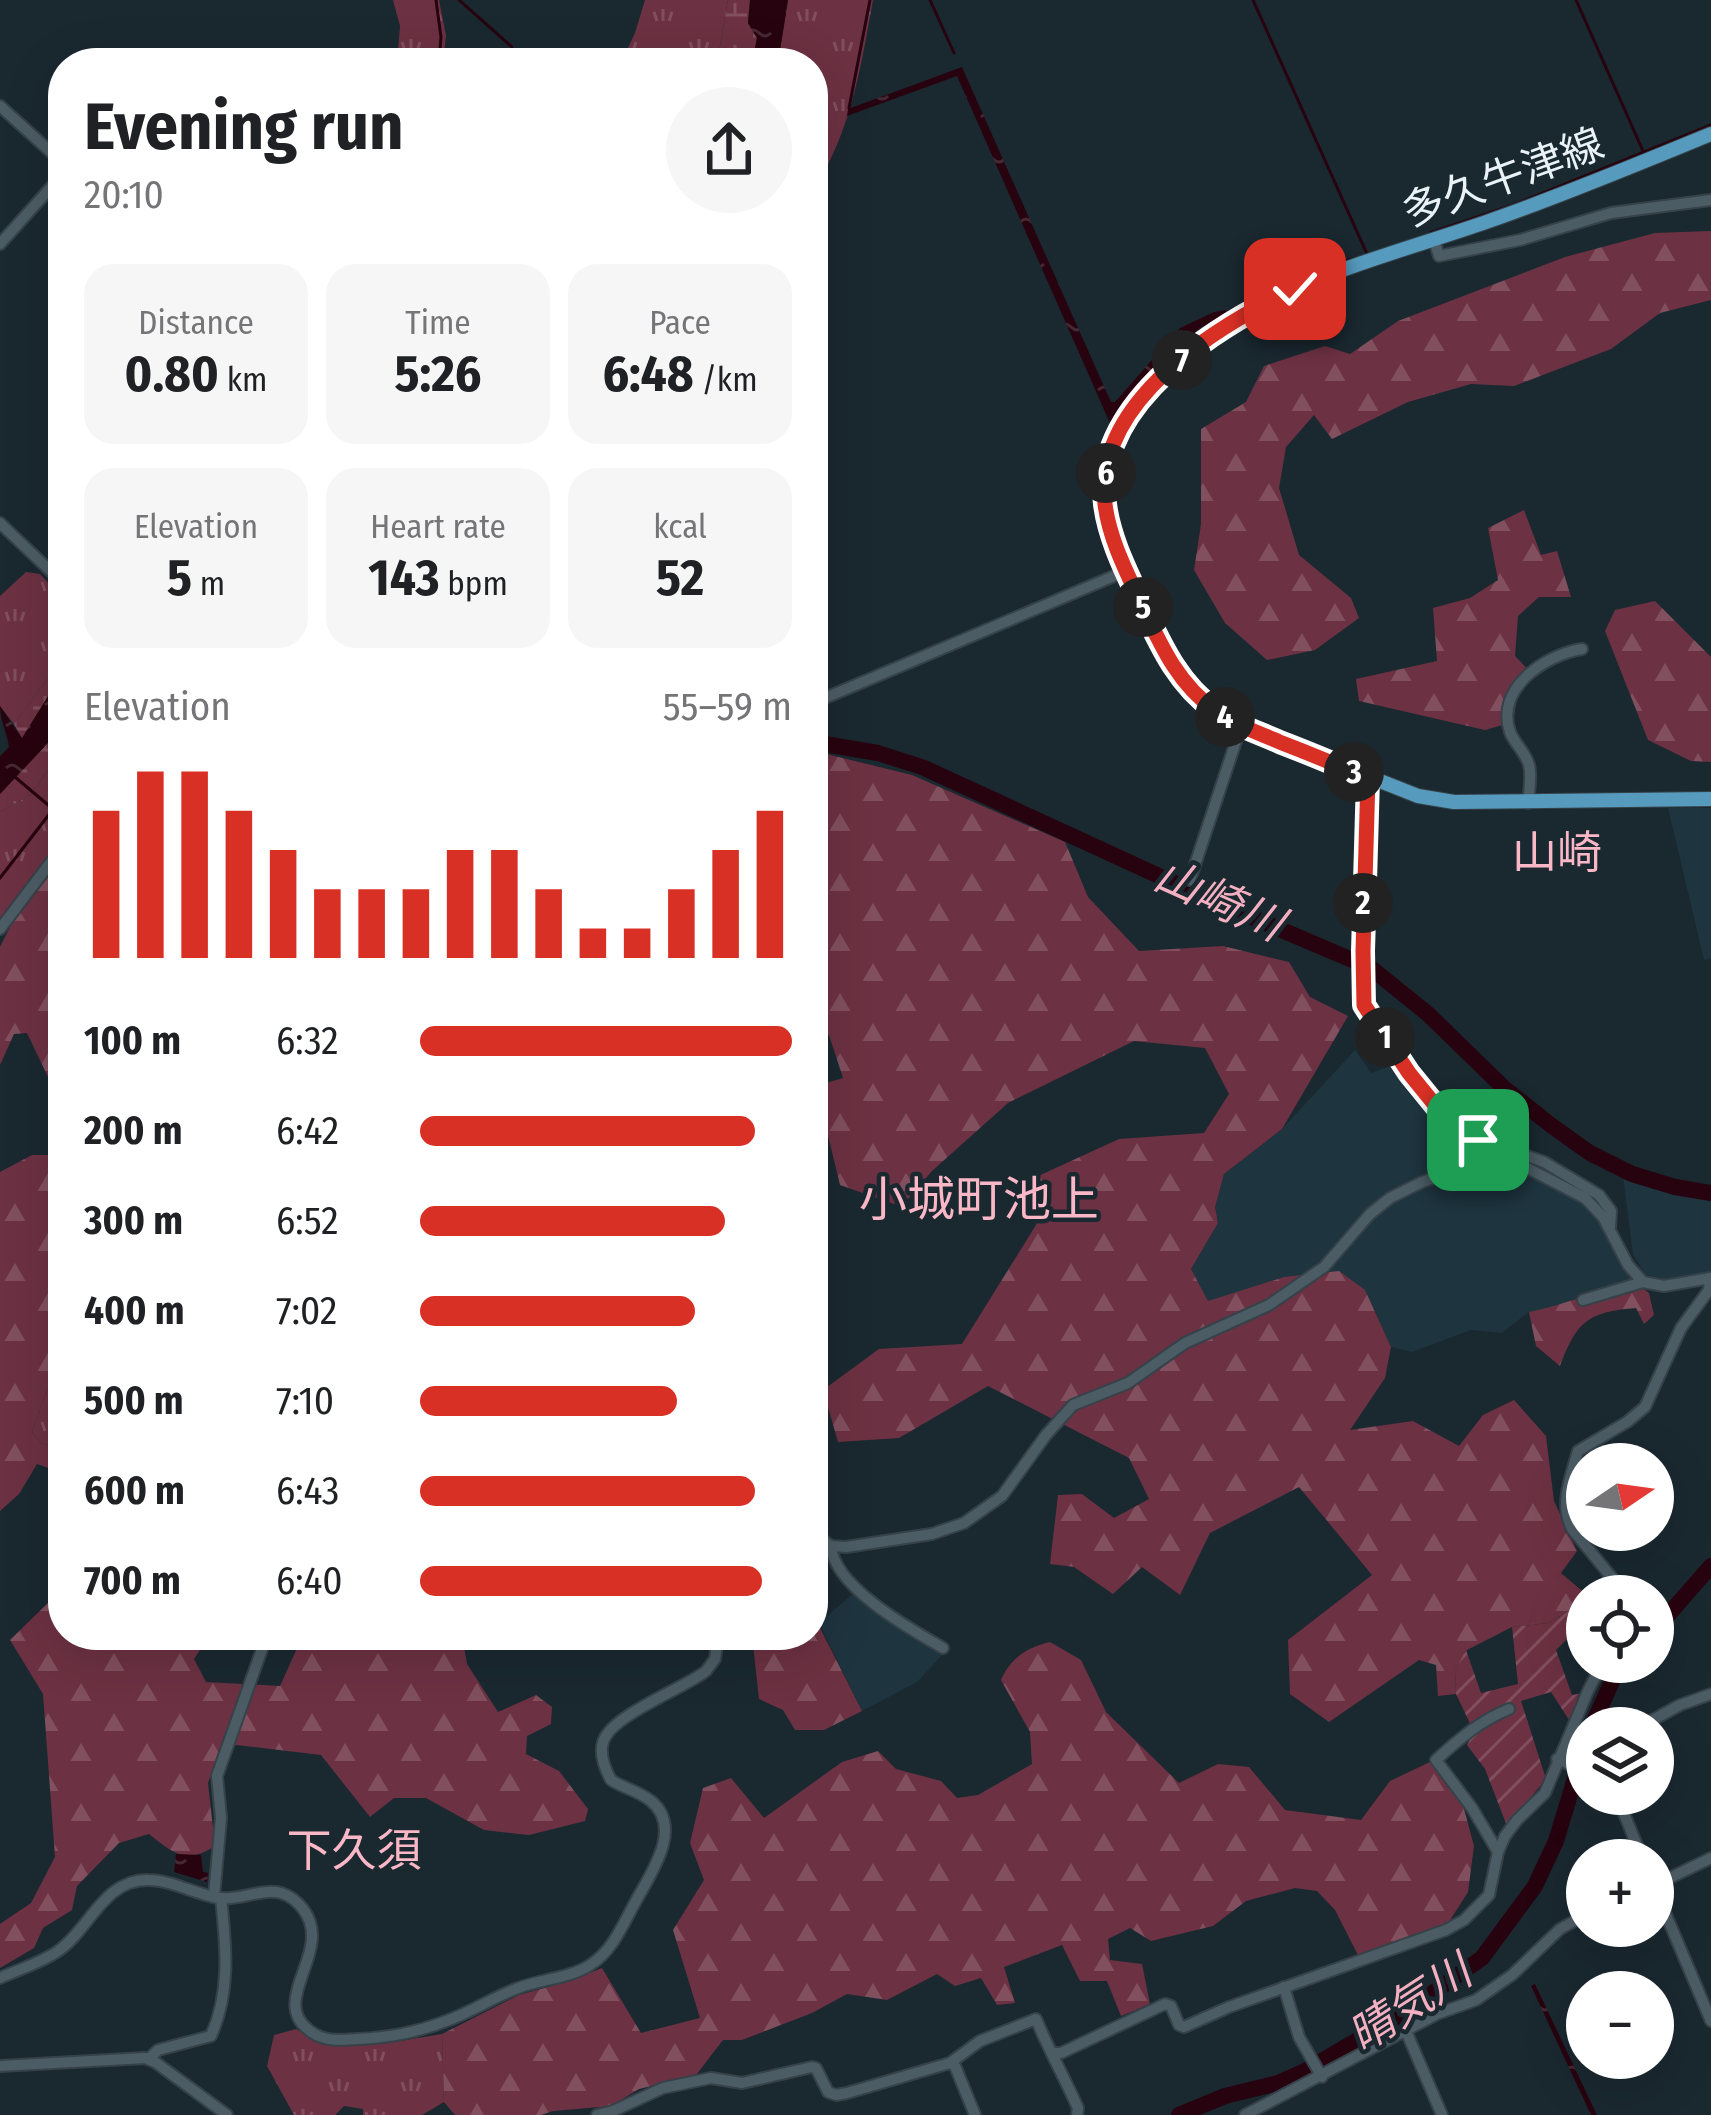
<!DOCTYPE html>
<html lang="en">
<head>
<meta charset="utf-8">
<style>
  :root { --surface:#fff; --page:#f6f6f6; --text:#202124; --muted:#757577; --accent:#d93025 }
  body { margin:0; font-family:"Fira Sans Condensed","Noto Sans JP",sans-serif; background:var(--page); color:var(--text); height:100vh; display:flex; flex-direction:column; font-size:45px; white-space:nowrap }
  * { box-sizing:border-box; margin:0 }
  p { font-size:39px; color:var(--muted) }
  .icon { flex:none; width:66px; height:66px; fill:none; stroke:currentColor; stroke-width:2; stroke-linecap:round; stroke-linejoin:round }
  .map { position:relative; flex:1; overflow:hidden }
  .details { position:absolute; left:48px; top:48px; width:780px; height:1602px; display:flex; flex-direction:column; background:var(--surface); border-radius:48px; box-shadow:0 12px 48px #0002 }
  .details>* { flex:none }
  .needle { width:78px; rotate:77deg }
  .fabs { position:absolute; left:1566px; top:1443px; display:grid; gap:24px }
  .fabs a { display:grid; place-items:center; width:108px; height:108px; border-radius:50%; background:var(--surface); box-shadow:0 12px 48px #0002; font-size:60px }
  .pin { position:absolute; display:grid; place-items:center; width:102px; height:102px; color:#fff; margin:-51px; border-radius:24px; box-shadow:0 6px 18px #0006 }
  .km { position:absolute; width:60px; height:60px; margin:-30px; border-radius:50%; background:#222; color:#fff; font-size:33px; line-height:60px; text-align:center }
  .round { display:grid; place-items:center; flex:none; width:126px; height:126px; border-radius:63px; background:var(--page) }
  .head { display:flex; align-items:center; justify-content:space-between; height:204px; padding:0 36px }
  h1 { font-size:66px; font-weight:700; line-height:90px }
  .metrics { display:grid; grid-template-columns:repeat(3,1fr); gap:18px; height:204px; padding:12px 36px }
  .metrics div { display:grid; align-content:center; border-radius:30px; background:var(--page); text-align:center }
  .metrics b { font-size:51px; font-weight:700 }
  .metrics small { font-size:33px; font-weight:400 }
  .metrics p { font-size:33px }
  .chart { height:336px; padding:24px 36px }
  .chart p { display:flex; justify-content:space-between }
  .chart svg { width:100%; height:216px; margin-top:12px; stroke:var(--accent); stroke-width:6 }
  ul { padding:0 36px; list-style:none; font-size:39px }
  li { display:grid; grid-template-columns:192px 144px 1fr; align-items:center; height:90px }
  li i { height:30px; border-radius:15px; background:var(--accent) }
  .map>svg:first-child { display:block }
  .built { fill:#1e343f }
  .grass { fill:url(#grass-tufts) }
  .forest { fill:url(#forest-firs) }
  .wetland { fill:url(#wetland-marsh) }
  .garden { fill:url(#garden-furrows) }
  .water { fill:url(#water-ripples) }
  .lines { fill:none; stroke-linecap:round; stroke-linejoin:round }
  .stream { stroke:#27030f; stroke-width:3 }
  .river { stroke:#27030f; stroke-width:16 }
  .minor-casing { stroke:#364249; stroke-width:14 }
  .major-casing { stroke:#364249; stroke-width:16 }
  .minor { stroke:#4c5c65; stroke-width:10 }
  .major { stroke:#569abd; stroke-width:14 }
  .route-casing { stroke:#fff; stroke-width:24 }
  .route { stroke:#d93025; stroke-width:15 }
  .labels { text-anchor:middle; dominant-baseline:central; stroke-width:9; stroke-linejoin:round; paint-order:stroke }
  .street-label { font-size:42px; fill:#e9f2f7; stroke:#1a2830 }
  .neighbourhood-label { font-size:45px; fill:#fab7c6; stroke:#1a2830 }
  .water-label { font-size:45px; font-style:italic; fill:#f4b0c0; stroke:#1a2830 }
  .quarter-label { font-size:48px; fill:#fab7c6; stroke:#1a2830 }
</style>
</head>
<body>
<div class="map">
<svg width="1711" height="2115" viewBox="0 0 1711 2115">
  <defs>
    <pattern id="grass-tufts" width="24" height="20" patternUnits="userSpaceOnUse" patternTransform="scale(3)"><rect width="24" height="20" fill="#6c3142"/><path d="M3 7l-1-3M5 7V3M7 7l1-3M15 17l-1-3M17 17v-4M19 17l1-3" fill="none" stroke="#814f5e"/></pattern>
    <pattern id="forest-firs" width="22" height="20" patternUnits="userSpaceOnUse" patternTransform="scale(3)"><rect width="22" height="20" fill="#6c3142"/><path d="M5 1l3.5 6h-7zM16 11l3.5 6h-7z" fill="#814f5e"/></pattern>
    <pattern id="wetland-marsh" width="20" height="14" patternUnits="userSpaceOnUse" patternTransform="scale(3)"><rect width="20" height="14" fill="#6c3142"/><path d="M1 5h8M5 5V1M11 12h8M15 12V8" fill="none" stroke="#814f5e"/></pattern>
    <pattern id="garden-furrows" width="10" height="10" patternUnits="userSpaceOnUse" patternTransform="scale(3)"><rect width="10" height="10" fill="#6c3142"/><path d="M-1 1l2-2M0 10L10 0M9 11l2-2" fill="none" stroke="#814f5e"/></pattern>
    <pattern id="water-ripples" width="26" height="14" patternUnits="userSpaceOnUse" patternTransform="scale(3)"><rect width="26" height="14" fill="#27030f"/><path d="M2 4q2-2 4 0t4 0M15 11q2-2 4 0t4 0" fill="none" stroke="#462833"/></pattern>
  </defs>
  <rect width="100%" height="100%" fill="#1a2830"/>
  <g class="built">
    <path d="M1668,808H1711V958L1704,960Z"/>
    <path d="M1355,1050L1371,1073L1395,1064L1424,1103L1456,1134L1483,1149L1494,1168L1519,1170L1578,1199L1596,1214L1633,1281L1592,1291L1560,1306L1529,1312L1502,1333L1471,1330L1412,1352L1391,1347L1365,1290L1284,1277L1208,1302L1191,1269L1218,1223L1215,1207L1224,1174L1282,1129Z"/>
    <path d="M1623,1176L1676,1194L1711,1199V1274L1669,1282L1645,1274L1633,1254Z"/>
    <path d="M854,1593L945,1652L917,1682L862,1711L819,1623Z"/>
  </g>
  <g class="grass">
    <path d="M393,0H439L446,36L443,63H397L400,26Z"/>
    <path d="M645,0H728L717,63H621L635,33Z"/>
    <path d="M788,0H873C861,66 851,133 813,190V63H778Z"/>
    <path d="M26,572L40,574L52,587L50,606L63,609V658L14,724L0,706V596Z"/>
    <path d="M63,751V838L0,918V812L30,795Z"/>
    <path d="M63,1375V1443L43,1445L32,1432L50,1381Z"/>
    <path d="M296,2029L325,2044H382L442,2034L444,2102L422,2115H363V2109L344,2106L335,2115H294L267,2066L274,2035Z"/>
  </g>
  <g class="forest">
    <path d="M1711,231V300L1660,313L1611,349L1514,386L1471,384L1408,402L1332,439L1314,415L1286,447L1279,488L1299,555L1351,598L1359,618L1315,650L1267,660L1225,623L1194,570L1201,524V429L1246,402L1264,366L1325,346L1350,354L1398,321L1565,257L1655,233Z"/>
    <path d="M1524,510L1541,555L1557,551L1571,597H1539L1518,616L1515,656L1533,675L1517,698L1513,722L1485,730L1359,701L1356,679L1437,661L1433,608L1470,598L1498,580L1488,528Z"/>
    <path d="M1655,601L1711,657V762L1691,761L1648,740L1605,631L1615,610Z"/>
    <path d="M813,753H822L912,775L1065,842L1088,897L1139,951L1223,946L1289,962L1310,997L1348,1016L1282,1129L1224,1174L1215,1207L1218,1223L1191,1269L1208,1301L1284,1277L1339,1271L1365,1290L1391,1347L1385,1378L1350,1430L1413,1421L1459,1446L1483,1415L1514,1400L1546,1436L1554,1501L1577,1551L1561,1573L1588,1596L1587,1601L1548,1623L1512,1627L1467,1650L1455,1670L1456,1694L1438,1696L1436,1665L1419,1660L1329,1722L1290,1694L1288,1640L1372,1575L1299,1487L1210,1533L1180,1595L1142,1567L1113,1594L1074,1567L1050,1564L1058,1495L1082,1494L1114,1518L1149,1499L1129,1458L988,1386L899,1438L838,1442L823,1390L879,1349L962,1344L1036,1225L1023,1183L1119,1139L1204,1133L1229,1094L1205,1048L1134,1041L1008,1103L932,1171L909,1198L894,1204L840,1185L816,1086L843,1078L829,1035L813,1034Z"/>
    <path d="M63,860V1099L59,1100L27,1033L14,1034L0,1065V947L17,913Z"/>
    <path d="M32,1155H63V1375L50,1381L32,1432L43,1445L63,1443V1473L37,1464L19,1494L0,1511V1172Z"/>
    <path d="M1633,1281L1649,1293L1654,1315L1644,1324L1636,1308C1587,1312 1577,1322 1560,1366L1536,1346L1529,1312C1565,1305 1597,1290 1633,1281Z"/>
    <path d="M50,1601L63,1606V1635H210L194,1659L206,1682L280,1686L303,1635H462L467,1664L498,1712L536,1695L552,1707L551,1724L527,1736L526,1754L559,1771L588,1809L585,1821L529,1835L484,1830L426,1798H394L370,1817L321,1755L236,1745L219,1750L208,1783L215,1846C186,1865 173,1853 149,1834L119,1843L77,1886L72,1910L43,1928L34,1948L0,1968V1924L31,1903L55,1857L43,1694L10,1640Z"/>
    <path d="M813,1614L862,1711L824,1730H795L783,1710L759,1699L752,1635H813Z"/>
    <path d="M1050,1642L1081,1660L1106,1712L1179,1783L1218,1764L1249,1767L1285,1810L1361,1820L1390,1781L1430,1762L1463,1805L1474,1846L1468,1892L1447,1925L1359,1957L1335,1910L1317,1891L1295,1888L1246,1901L1213,1926L1151,1941L1130,1928L1108,1939L1110,1960L1142,1964L1150,2004L1121,2016L1107,1981H1080L1062,1945L1004,1967L1015,2003L997,2005L981,1978L955,1986L937,1974L887,2000L847,1994L812,2013L742,2040H723L696,2075L639,2089L611,2106L553,2111L541,2115H455L444,2102L442,2034L519,1995L570,1981L602,1968L641,2033L700,2018L673,1930L704,1880L690,1843L703,1788L731,1778L764,1818L842,1762L878,1751L896,1769L941,1781L957,1798L978,1795L1032,1764L1030,1732L1001,1680C1010,1658 1028,1647 1050,1642Z"/>
  </g>
  <g class="wetland">
    <path d="M728,0H750L748,23L757,38L752,63H717Z"/>
    <path d="M63,658V672L22,739L14,724Z"/>
    <path d="M63,727V751L30,795L0,812V794Z"/>
  </g>
  <path class="garden" d="M1587,1601V1631L1582,1624L1556,1650L1572,1695L1583,1693L1571,1723L1551,1692L1521,1701L1546,1779L1507,1826L1485,1769L1467,1745L1474,1732L1456,1694L1455,1670L1466,1650L1481,1693L1518,1684L1512,1627L1548,1623Z"/>
  <g class="water">
    <path d="M750,0H788L778,63H752L757,38L748,23Z"/>
    <path d="M962,67L1111,402H1115L1180,328L1214,312L1225,310L1227,315L1211,327L1203,326L1171,352L1170,361L1137,391L1113,422L1109,421L957,76L847,116L848,109Z"/>
    <path d="M63,672V727L0,794V756L9,747C7,732 0,721 0,706L22,738Z"/>
    <path d="M176,1854L201,1855L203,1872L208,1873L207,1882L174,1872Z"/>
    <path d="M1535,1984L1597,2115H1591L1531,1986Z"/>
  </g>
  <g class="lines">
    <g class="stream">
      <path d="M436,0L441,37L439,63"/>
      <path d="M459,0L512,47"/>
      <path d="M930,0L954,53"/>
      <path d="M1253,0L1367,254"/>
      <path d="M1576,0L1643,151"/>
      <path d="M523,57L530,63"/>
      <path d="M849,108L870,0"/>
      <path d="M1430,233L1513,205L1711,125"/>
      <path d="M1225,314L1303,271L1353,259"/>
      <path d="M15,777L60,815"/>
      <path d="M0,878L54,808"/>
    </g>
    <g class="river">
      <path d="M813,742L878,753L922,767L1209,899L1371,968L1428,1014L1504,1088L1552,1126L1590,1153L1632,1174L1675,1187L1711,1193"/>
      <path d="M1653,1632L1711,1566"/>
      <path d="M1591,1728L1614,1677L1627,1662"/>
      <path d="M1179,2115L1225,2096L1278,2083L1305,2071L1410,2009L1482,1958L1535,1886L1556,1841L1587,1739"/>
    </g>
    <defs>
      <g id="minor">
        <path d="M0,106L63,163"/>
        <path d="M1434,240L1439,256L1520,240L1611,213L1711,200"/>
        <path d="M0,244L63,174"/>
        <path d="M0,523L63,583"/>
        <path d="M813,703L1126,571"/>
        <path d="M1368,777L1362,998L1368,1012L1409,1073L1435,1105L1467,1134L1544,1162L1599,1195L1611,1211L1610,1227"/>
        <path d="M1528,803C1529,792 1532,776 1529,765C1526,753 1514,743 1510,732C1495,688 1545,655 1582,649"/>
        <path d="M1190,880L1241,726"/>
        <path d="M0,929L63,846"/>
        <path d="M1583,1300L1643,1282"/>
        <path d="M813,1533L831,1546L846,1547L932,1534L964,1523L1002,1496L1046,1435L1073,1405L1128,1383L1185,1343L1269,1305L1324,1267L1370,1214L1390,1198L1422,1182L1457,1170L1493,1164L1525,1167L1585,1198L1603,1217L1628,1265L1643,1282L1664,1286L1711,1278"/>
        <path d="M831,1546C834,1587 910,1629 943,1648"/>
        <path d="M1627,1596L1572,1529C1559,1504 1571,1476 1578,1451L1627,1422L1645,1407L1681,1328L1709,1290L1710,1278"/>
        <path d="M1638,1728L1680,1705L1711,1694"/>
        <path d="M1557,1759L1587,1772"/>
        <path d="M1616,1794L1643,1860"/>
        <path d="M1498,1852L1472,1808L1436,1760C1459,1739 1480,1721 1509,1709"/>
        <path d="M1653,1884L1711,2021"/>
        <path d="M1653,1886L1711,1858"/>
        <path d="M214,1897L221,1818L217,1776L267,1635"/>
        <path d="M0,1978C19,1969 41,1963 58,1951C89,1930 104,1879 148,1880C171,1880 195,1894 218,1898C240,1901 260,1888 281,1893C291,1896 297,1901 303,1909C336,1952 264,2002 313,2033C326,2042 342,2040 357,2039C388,2038 418,2032 446,2021C472,2012 495,1996 521,1987C543,1979 570,1978 590,1965C613,1951 624,1922 637,1899C652,1872 683,1827 651,1801C639,1791 623,1788 611,1780C605,1769 599,1755 603,1742C611,1715 683,1689 706,1671L715,1659L718,1635"/>
        <path d="M1284,1987L1299,2037L1322,2077"/>
        <path d="M1406,2031L1442,2115"/>
        <path d="M1055,2053H1061L1165,2004L1171,2006L1179,2025L1184,2027L1229,2007L1446,1930L1464,1920L1489,1895L1498,1852L1505,1836L1517,1820L1545,1793L1588,1691L1603,1662"/>
        <path d="M149,2059L158,2050L211,2036C231,1991 226,1946 221,1898"/>
        <path d="M950,2063L955,2066L975,2115"/>
        <path d="M0,2066L145,2058L155,2062L227,2115"/>
        <path d="M597,2115L613,2111L663,2088L711,2078L742,2083L812,2067L816,2068L828,2092L836,2095L847,2093L950,2063L980,2041L1036,2019C1049,2050 1064,2077 1078,2108L1077,2115"/>
        <path d="M1245,2115L1437,2014L1476,2000L1512,1975L1560,1929L1587,1914"/>
      </g>
      <path id="major" d="M1711,134C1638,164 1564,195 1489,221C1407,250 1307,274 1234,321C1208,337 1185,357 1163,378C1141,399 1119,422 1110,452C1099,492 1110,530 1125,568C1152,635 1175,689 1241,726L1418,796L1454,802L1711,799"/>
    </defs>
    <use href="#minor" class="minor-casing"/>
    <use href="#major" class="major-casing"/>
    <use href="#minor" class="minor"/>
    <use href="#major" class="major"/>
  </g>
  <g class="lines">
    <defs>
      <path id="route" d="M1295,289C1216,326 1093,402 1105,504C1109,537 1125,569 1139,599C1159,641 1176,683 1216,711C1236,726 1260,733 1282,743C1311,754 1339,766 1368,778L1363,951L1364,1005L1409,1073L1435,1105L1467,1134L1478,1140"/>
    </defs>
    <use href="#route" class="route-casing"/>
    <use href="#route" class="route"/>
  </g>
  <g class="labels">
    <g class="street-label">
      <text transform="translate(1503 178) rotate(-20)">多久牛津線</text>
    </g>
    <g class="neighbourhood-label">
      <text x="1557" y="853">山崎</text>
      <text x="354" y="1851">下久須</text>
    </g>
    <g class="water-label">
      <text transform="translate(1219 900) rotate(24)">山崎川</text>
      <text transform="translate(1410 2004) rotate(-33)">晴気川</text>
    </g>
    <g class="quarter-label">
      <text x="979" y="1200">小城町池上</text>
    </g>
  </g>
</svg>
<div class="fabs">
<a><svg class="needle" viewBox="-14 -14 28 28"><path d="M0-13l5 13h-10z" fill="#e53935"/><path d="M0 13l5-13h-10z" fill="#757577"/></svg></a>
<a><svg class="icon" aria-label="locate" viewBox="0 0 24 24"><circle cx="12" cy="12" r="6"/><path d="M12 2v4M12 18v4M2 12h4M18 12h4"/></svg></a>
<a><svg class="icon" aria-label="layers" viewBox="0 0 24 24"><path d="M12 4l9 5-9 5-9-5zM3 14l9 5 9-5"/></svg></a>
<a>+</a>
<a>−</a>
</div>
<div class="pin" style="left:1478px;top:1140px;background:#1e9e55"><svg class="icon" aria-label="arrive" viewBox="0 0 24 24"><path d="M6 21V4h12l-3 4 3 4H6"/></svg></div>
<div class="pin" style="left:1295px;top:289px;background:#d93025"><svg class="icon" aria-label="check" viewBox="0 0 24 24"><path d="M5 12l5 5 9-10"/></svg></div>
<b class="km" style="left:1385px;top:1037px">1</b>
<b class="km" style="left:1363px;top:903px">2</b>
<b class="km" style="left:1354px;top:772px">3</b>
<b class="km" style="left:1225px;top:717px">4</b>
<b class="km" style="left:1143px;top:607px">5</b>
<b class="km" style="left:1106px;top:473px">6</b>
<b class="km" style="left:1182px;top:360px">7</b>
<section class="details">
<div class="head"><div><h1>Evening run</h1><p>20:10</p></div><a class="round"><svg class="icon" aria-label="share" viewBox="0 0 24 24"><path d="M12 15V3M7 8l5-5 5 5M5 13v7h14v-7"/></svg></a></div>
<div class="metrics">
<div><p>Distance</p><b>0.80<small> km</small></b></div>
<div><p>Time</p><b>5:26</b></div>
<div><p>Pace</p><b>6:48<small> /km</small></b></div>
</div>
<div class="metrics">
<div><p>Elevation</p><b>5<small> m</small></b></div>
<div><p>Heart rate</p><b>143<small> bpm</small></b></div>
<div><p>kcal</p><b>52</b></div>
</div>
<div class="chart"><p><span>Elevation</span>55–59 m</p>
<svg viewBox="0 0 160 44" preserveAspectRatio="none"><path d="M5 44V14M15 44V6M25 44V6M35 44V14M45 44V22M55 44V30M65 44V30M75 44V30M85 44V22M95 44V22M105 44V30M115 44V38M125 44V38M135 44V30M145 44V22M155 44V14"/></svg>
</div>
<ul>
<li><b>100 m</b>6:32<i style="width:100%"></i></li>
<li><b>200 m</b>6:42<i style="width:90%"></i></li>
<li><b>300 m</b>6:52<i style="width:82%"></i></li>
<li><b>400 m</b>7:02<i style="width:74%"></i></li>
<li><b>500 m</b>7:10<i style="width:69%"></i></li>
<li><b>600 m</b>6:43<i style="width:90%"></i></li>
<li><b>700 m</b>6:40<i style="width:92%"></i></li>
</ul>
</section>
</div>
</body>
</html>
